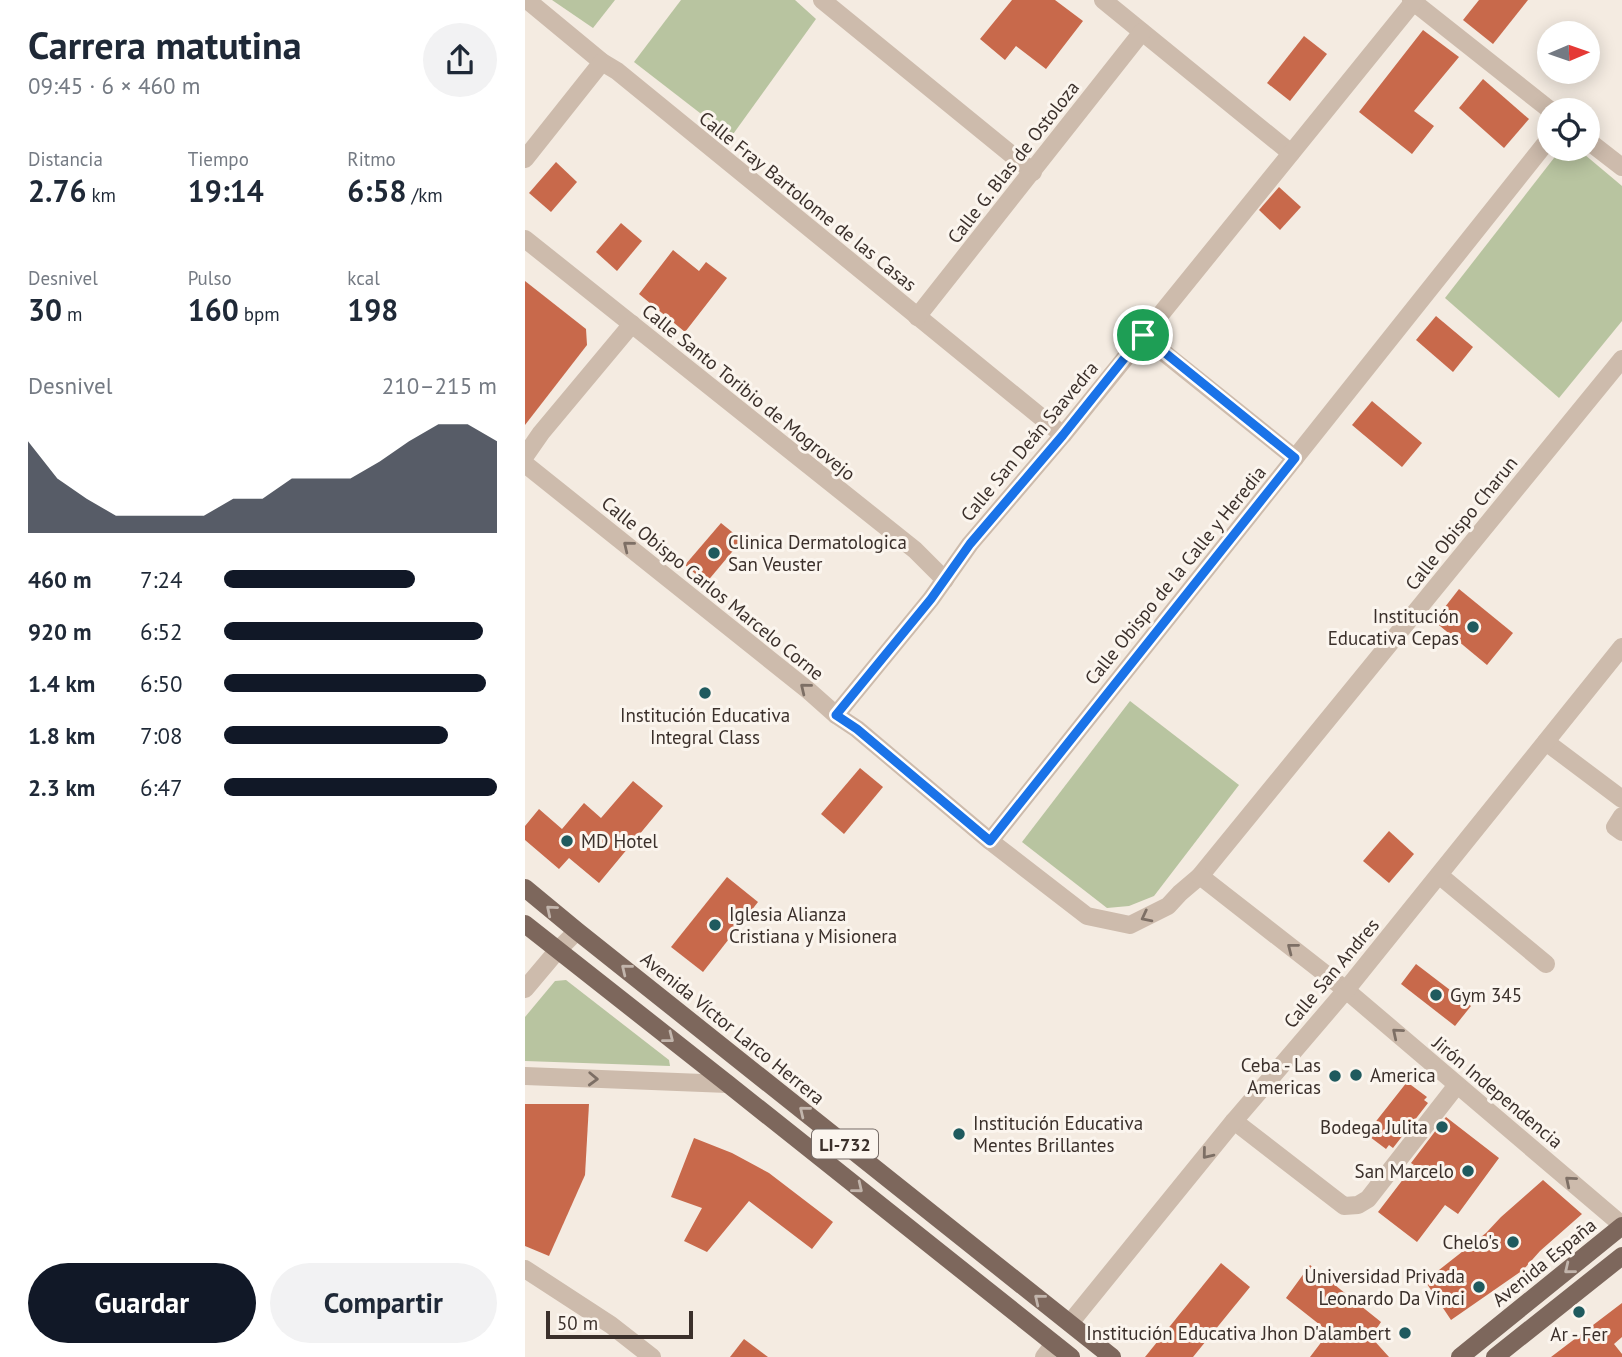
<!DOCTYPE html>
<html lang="es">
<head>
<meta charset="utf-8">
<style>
  :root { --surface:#fff; --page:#f2f2f3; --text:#1f2937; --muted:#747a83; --accent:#111827 }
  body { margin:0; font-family:"PT Sans",sans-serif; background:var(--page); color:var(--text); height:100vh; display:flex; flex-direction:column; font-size:26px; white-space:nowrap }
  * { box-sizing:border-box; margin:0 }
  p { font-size:23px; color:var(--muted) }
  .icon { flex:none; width:38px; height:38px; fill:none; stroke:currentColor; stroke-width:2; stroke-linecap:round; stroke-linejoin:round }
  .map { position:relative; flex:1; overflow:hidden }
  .sheet { display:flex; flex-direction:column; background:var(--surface); width:525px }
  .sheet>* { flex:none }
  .needle { width:46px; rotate:88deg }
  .tools { position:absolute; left:1012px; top:21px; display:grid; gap:14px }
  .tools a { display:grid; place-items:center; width:63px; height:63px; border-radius:50%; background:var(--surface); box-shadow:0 4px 18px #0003; font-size:35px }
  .scale { position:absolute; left:21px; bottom:18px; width:147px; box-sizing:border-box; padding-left:7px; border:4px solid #3b302b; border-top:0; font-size:19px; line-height:24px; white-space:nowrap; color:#3b302b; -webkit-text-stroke:5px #fbf5ee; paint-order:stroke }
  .pin { position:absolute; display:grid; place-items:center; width:60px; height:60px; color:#fff; margin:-30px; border:4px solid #fff; border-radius:50%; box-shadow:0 2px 7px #0007 }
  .round { display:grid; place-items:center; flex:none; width:74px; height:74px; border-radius:37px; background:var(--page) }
  .headline { display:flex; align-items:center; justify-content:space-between; height:119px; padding:0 28px }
  h1 { font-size:38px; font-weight:600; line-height:52px }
  .figures { display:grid; grid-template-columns:repeat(3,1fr); gap:10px; height:119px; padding:7px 28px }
  .figures div { display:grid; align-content:center }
  .figures b { font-size:30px; font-weight:600 }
  .figures small { font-size:19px; font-weight:400 }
  .figures p { font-size:19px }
  .chart { height:196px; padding:14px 28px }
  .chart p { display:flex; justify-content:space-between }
  .chart svg { width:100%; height:126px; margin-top:7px; fill:var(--accent); opacity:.7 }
  .cta { display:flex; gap:14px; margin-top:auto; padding:14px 28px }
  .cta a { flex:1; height:80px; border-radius:42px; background:var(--accent); color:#fff; font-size:28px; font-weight:600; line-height:80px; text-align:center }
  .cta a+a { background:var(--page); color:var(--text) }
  ul { padding:0 28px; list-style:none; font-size:23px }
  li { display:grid; grid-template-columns:112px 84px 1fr; align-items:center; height:52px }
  li i { height:18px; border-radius:9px; background:var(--accent) }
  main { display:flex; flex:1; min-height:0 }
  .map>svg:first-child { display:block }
  .green { fill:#b8c4a0 }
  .building { fill:#c8694b }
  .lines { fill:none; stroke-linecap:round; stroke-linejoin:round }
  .minor { stroke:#cdbbac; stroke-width:18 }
  .tertiary { stroke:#cdbbac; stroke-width:18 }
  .primary { stroke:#7d675c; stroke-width:18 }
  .oneway { stroke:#7d6f65 }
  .oneway2 { stroke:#c2b5ac }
  .route-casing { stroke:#fff; stroke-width:14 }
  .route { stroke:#1a73e8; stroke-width:9 }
  .poi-dot { fill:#1f5a5e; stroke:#fbf5ee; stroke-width:2.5 }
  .labels { text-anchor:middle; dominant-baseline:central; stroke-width:6; stroke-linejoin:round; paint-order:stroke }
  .shield { fill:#fbf5ee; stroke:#756b66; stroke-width:2 }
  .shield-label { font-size:18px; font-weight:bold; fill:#3b302b }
  .street-label { font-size:19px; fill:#3b302b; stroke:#fbf5ee }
  .poi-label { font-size:19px; fill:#3b302b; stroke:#fbf5ee; text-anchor:end }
</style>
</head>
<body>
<main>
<section class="sheet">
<div class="headline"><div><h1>Carrera matutina</h1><p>09:45 · 6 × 460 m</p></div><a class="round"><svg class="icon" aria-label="share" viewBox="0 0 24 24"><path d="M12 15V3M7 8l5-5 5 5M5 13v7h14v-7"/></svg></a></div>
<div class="figures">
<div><p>Distancia</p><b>2.76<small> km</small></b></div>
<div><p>Tiempo</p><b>19:14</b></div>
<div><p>Ritmo</p><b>6:58<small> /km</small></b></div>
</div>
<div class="figures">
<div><p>Desnivel</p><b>30<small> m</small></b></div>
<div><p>Pulso</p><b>160<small> bpm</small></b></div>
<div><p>kcal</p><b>198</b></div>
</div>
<div class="chart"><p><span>Desnivel</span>210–215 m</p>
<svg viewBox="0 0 160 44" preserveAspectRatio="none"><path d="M0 44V12L10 25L20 32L30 38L40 38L50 38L60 38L70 32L80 32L90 25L100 25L110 25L120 19L130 12L140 6L150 6L160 12V44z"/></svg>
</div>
<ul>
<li><b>460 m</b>7:24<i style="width:70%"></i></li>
<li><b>920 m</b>6:52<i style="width:95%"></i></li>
<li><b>1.4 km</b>6:50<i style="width:96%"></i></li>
<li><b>1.8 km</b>7:08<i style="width:82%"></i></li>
<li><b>2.3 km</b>6:47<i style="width:100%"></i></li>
</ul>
<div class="cta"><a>Guardar</a><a>Compartir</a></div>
</section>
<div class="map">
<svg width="1097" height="1357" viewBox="0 0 1097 1357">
  <rect width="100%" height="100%" fill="#f4ebe1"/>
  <g class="green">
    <path d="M27,0H90L68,28Z"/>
    <path d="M156,0H270L291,19L206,137L109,62Z"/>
    <path d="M1036,149H1053L1097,186V321L1034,398L920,298Z"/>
    <path d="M605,701L714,785L629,896L604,906L582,908L497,842Z"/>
    <path d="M41,980L144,1060L145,1066L0,1061V1017L30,981Z"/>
  </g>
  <g class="building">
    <path d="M487,0H530L558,21L521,69L491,46L480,60L455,39Z"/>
    <path d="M954,0H1003L968,44L938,20Z"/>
    <path d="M898,30L934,57L889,111L909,126L887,154L834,112Z"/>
    <path d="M779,36L802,54L765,101L742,83Z"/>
    <path d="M958,79L1004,119L979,148L934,108Z"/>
    <path d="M31,162L52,182L26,212L4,193Z"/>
    <path d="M754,187L776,207L755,230L734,210Z"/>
    <path d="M96,223L117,241L92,271L71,252Z"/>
    <path d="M148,250L174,271L181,262L202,278L160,332L114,294Z"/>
    <path d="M0,281L61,329L62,345L0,425Z"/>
    <path d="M911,316L948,347L928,372L891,340Z"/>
    <path d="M847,401L897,443L877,467L827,425Z"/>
    <path d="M196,523L217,540L181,583L160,565Z"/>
    <path d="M934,589L988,633L962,665L909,621Z"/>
    <path d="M335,768L358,787L319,834L296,814Z"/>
    <path d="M108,781L138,806L74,883L44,858L34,869L0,840V826L14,809L37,829L59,803L76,818Z"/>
    <path d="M864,831L889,854L864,883L838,861Z"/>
    <path d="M202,877L233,902L178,972L146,947Z"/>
    <path d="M891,964L946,1006L930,1026L876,984Z"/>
    <path d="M882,1082L902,1097L899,1100L903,1103L868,1148L864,1145L861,1149L841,1134Z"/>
    <path d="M0,1104H64L60,1175L24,1256L0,1246Z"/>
    <path d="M921,1117L974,1158L933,1214L920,1205L892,1242L853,1212L889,1165L886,1163Z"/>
    <path d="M169,1138L207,1153L244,1173L308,1222L287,1249L224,1201L182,1252L159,1241L177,1208L146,1197Z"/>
    <path d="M1018,1180L1057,1214L1015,1251L998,1270L926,1320L900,1281L961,1233L976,1217Z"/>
    <path d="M696,1263L725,1287L668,1357H620Z"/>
    <path d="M785,1265L856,1322L846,1337L864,1357H785L804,1332L761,1298Z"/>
    <path d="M1097,1303V1337L1089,1344L1097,1354V1357H1026Z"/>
    <path d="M219,1339L243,1357H205Z"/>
  </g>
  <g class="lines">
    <g class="minor">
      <path d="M2,0L77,62L92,71L538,435"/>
      <path d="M297,0L508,172"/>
      <path d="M578,0L766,153"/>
      <path d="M886,0L1025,110"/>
      <path d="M1062,140L1097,167"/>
      <path d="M0,159L77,62"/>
      <path d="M0,239L390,550L420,580"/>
      <path d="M392,317L617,32"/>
      <path d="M618,336L770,458"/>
      <path d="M0,456L16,433L107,324"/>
      <path d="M0,464L284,691L311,715L332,729L465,841L562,916L605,925L643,906L655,893L675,876L1097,359"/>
      <path d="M311,715L406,599L445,544L538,435L890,0"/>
      <path d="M1021,742L1097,799"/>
      <path d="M1097,816L1090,827L1097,832"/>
      <path d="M465,841L1024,139"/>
      <path d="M914,875L1021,964"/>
      <path d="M675,876L821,990L1097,1225"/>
      <path d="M709,1121L819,1206L833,1205L843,1199L932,1085"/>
      <path d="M0,1269L86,1325L127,1357"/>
      <path d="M545,1323L709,1121L821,990L1097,647"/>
      <path d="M519,1357L529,1344"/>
    </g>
    <g class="tertiary">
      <path d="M0,989L32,951L52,931"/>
      <path d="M0,1076L203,1084"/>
    </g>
    <g class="primary">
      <path d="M0,888L52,931L587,1357"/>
      <path d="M0,924L203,1084L546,1357"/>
      <path d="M935,1357L1097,1226"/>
      <path d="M970,1357L1097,1256"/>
    </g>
  </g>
  <defs><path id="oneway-chevron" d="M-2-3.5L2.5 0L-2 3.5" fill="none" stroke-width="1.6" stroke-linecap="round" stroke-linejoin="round" transform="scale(1.75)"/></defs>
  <g class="oneway">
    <use href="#oneway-chevron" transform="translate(103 546) rotate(-141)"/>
    <use href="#oneway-chevron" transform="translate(280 688) rotate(-141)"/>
    <use href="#oneway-chevron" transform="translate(621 917) rotate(153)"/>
    <use href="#oneway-chevron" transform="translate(767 948) rotate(-142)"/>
    <use href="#oneway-chevron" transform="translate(872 1033) rotate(-140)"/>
    <use href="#oneway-chevron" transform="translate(68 1079) rotate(2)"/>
    <use href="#oneway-chevron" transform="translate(682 1154) rotate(129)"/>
    <use href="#oneway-chevron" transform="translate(1045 1181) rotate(-140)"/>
  </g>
  <g class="oneway2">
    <use href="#oneway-chevron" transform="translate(26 910) rotate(-140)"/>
    <use href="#oneway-chevron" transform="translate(101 969) rotate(-141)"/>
    <use href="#oneway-chevron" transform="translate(144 1038) rotate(38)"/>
    <use href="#oneway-chevron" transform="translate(279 1111) rotate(-141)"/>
    <use href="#oneway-chevron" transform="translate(333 1188) rotate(39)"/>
    <use href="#oneway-chevron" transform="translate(1044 1269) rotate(141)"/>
    <use href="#oneway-chevron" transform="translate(514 1299) rotate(-141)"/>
  </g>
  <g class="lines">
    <defs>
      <path id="route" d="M618,335L770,458L465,841L332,729L311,715L406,599L445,544L538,435Z"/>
    </defs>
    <use href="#route" class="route-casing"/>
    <use href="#route" class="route"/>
  </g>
  <g class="poi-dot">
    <circle cx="189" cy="553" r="7"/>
    <circle cx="948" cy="627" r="7"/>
    <circle cx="180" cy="693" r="7"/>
    <circle cx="42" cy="841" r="7"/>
    <circle cx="190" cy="925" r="7"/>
    <circle cx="911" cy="995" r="7"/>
    <circle cx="831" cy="1075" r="7"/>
    <circle cx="810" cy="1076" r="7"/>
    <circle cx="917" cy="1127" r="7"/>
    <circle cx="434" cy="1134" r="7"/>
    <circle cx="943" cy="1171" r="7"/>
    <circle cx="988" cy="1242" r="7"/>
    <circle cx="954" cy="1287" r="7"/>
    <circle cx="1054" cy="1312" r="7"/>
    <circle cx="880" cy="1333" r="7"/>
  </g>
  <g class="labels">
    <rect class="shield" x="287" y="1129.5" width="66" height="29" rx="5"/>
    <g class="shield-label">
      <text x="320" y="1144">LI-732</text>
    </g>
    <g class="street-label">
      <text transform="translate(488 162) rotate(-52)">Calle G. Blas de Ostoloza</text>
      <text transform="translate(283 201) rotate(39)">Calle Fray Bartolome de las Casas</text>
      <text transform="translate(224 392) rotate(39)">Calle Santo Toribio de Mogrovejo</text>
      <text transform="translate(504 441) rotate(-50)">Calle San Deán Saavedra</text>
      <text transform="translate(936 523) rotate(-51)">Calle Obispo Charun</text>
      <text transform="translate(650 575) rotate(-51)">Calle Obispo de la Calle y Heredia</text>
      <text transform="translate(188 588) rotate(39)">Calle Obispo Carlos Marcelo Corne</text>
      <text transform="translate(806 973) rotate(-50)">Calle San Andres</text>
      <text transform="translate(208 1028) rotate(39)">Avenida Víctor Larco Herrera</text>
      <text transform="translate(973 1092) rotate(40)">Jirón Independencia</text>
      <text transform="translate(1019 1262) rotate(-39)">Avenida España</text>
    </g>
    <g class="poi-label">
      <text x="203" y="542" text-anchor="start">Clinica Dermatologica<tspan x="203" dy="22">San Veuster</tspan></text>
      <text x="934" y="616">Institución<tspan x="934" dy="22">Educativa Cepas</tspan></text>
      <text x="180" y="715" text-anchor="middle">Institución Educativa<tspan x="180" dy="22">Integral Class</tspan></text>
      <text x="56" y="841" text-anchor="start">MD Hotel</text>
      <text x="204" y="914" text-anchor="start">Iglesia Alianza<tspan x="204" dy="22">Cristiana y Misionera</tspan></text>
      <text x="925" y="995" text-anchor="start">Gym 345</text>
      <text x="796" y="1065">Ceba - Las<tspan x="796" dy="22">Americas</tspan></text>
      <text x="845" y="1075" text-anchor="start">America</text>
      <text x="448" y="1123" text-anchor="start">Institución Educativa<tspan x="448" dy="22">Mentes Brillantes</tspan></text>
      <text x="903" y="1127">Bodega Julita</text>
      <text x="929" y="1171">San Marcelo</text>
      <text x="974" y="1242">Chelo's</text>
      <text x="940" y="1276">Universidad Privada<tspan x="940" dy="22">Leonardo Da Vinci</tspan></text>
      <text x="866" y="1333">Institución Educativa Jhon D'alambert</text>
      <text x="1054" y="1334" text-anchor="middle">Ar - Fer</text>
    </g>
  </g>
</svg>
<div class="tools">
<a><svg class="needle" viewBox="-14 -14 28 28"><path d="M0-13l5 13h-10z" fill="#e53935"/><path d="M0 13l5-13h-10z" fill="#747a83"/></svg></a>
<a><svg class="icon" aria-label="locate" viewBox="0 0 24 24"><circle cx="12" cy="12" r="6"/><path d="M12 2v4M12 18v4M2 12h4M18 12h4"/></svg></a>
</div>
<div class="scale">50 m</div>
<div class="pin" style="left:618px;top:335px;background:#1e9e55"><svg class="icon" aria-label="arrive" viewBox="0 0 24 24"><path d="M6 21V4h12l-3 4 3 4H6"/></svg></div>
</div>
</main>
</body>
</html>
